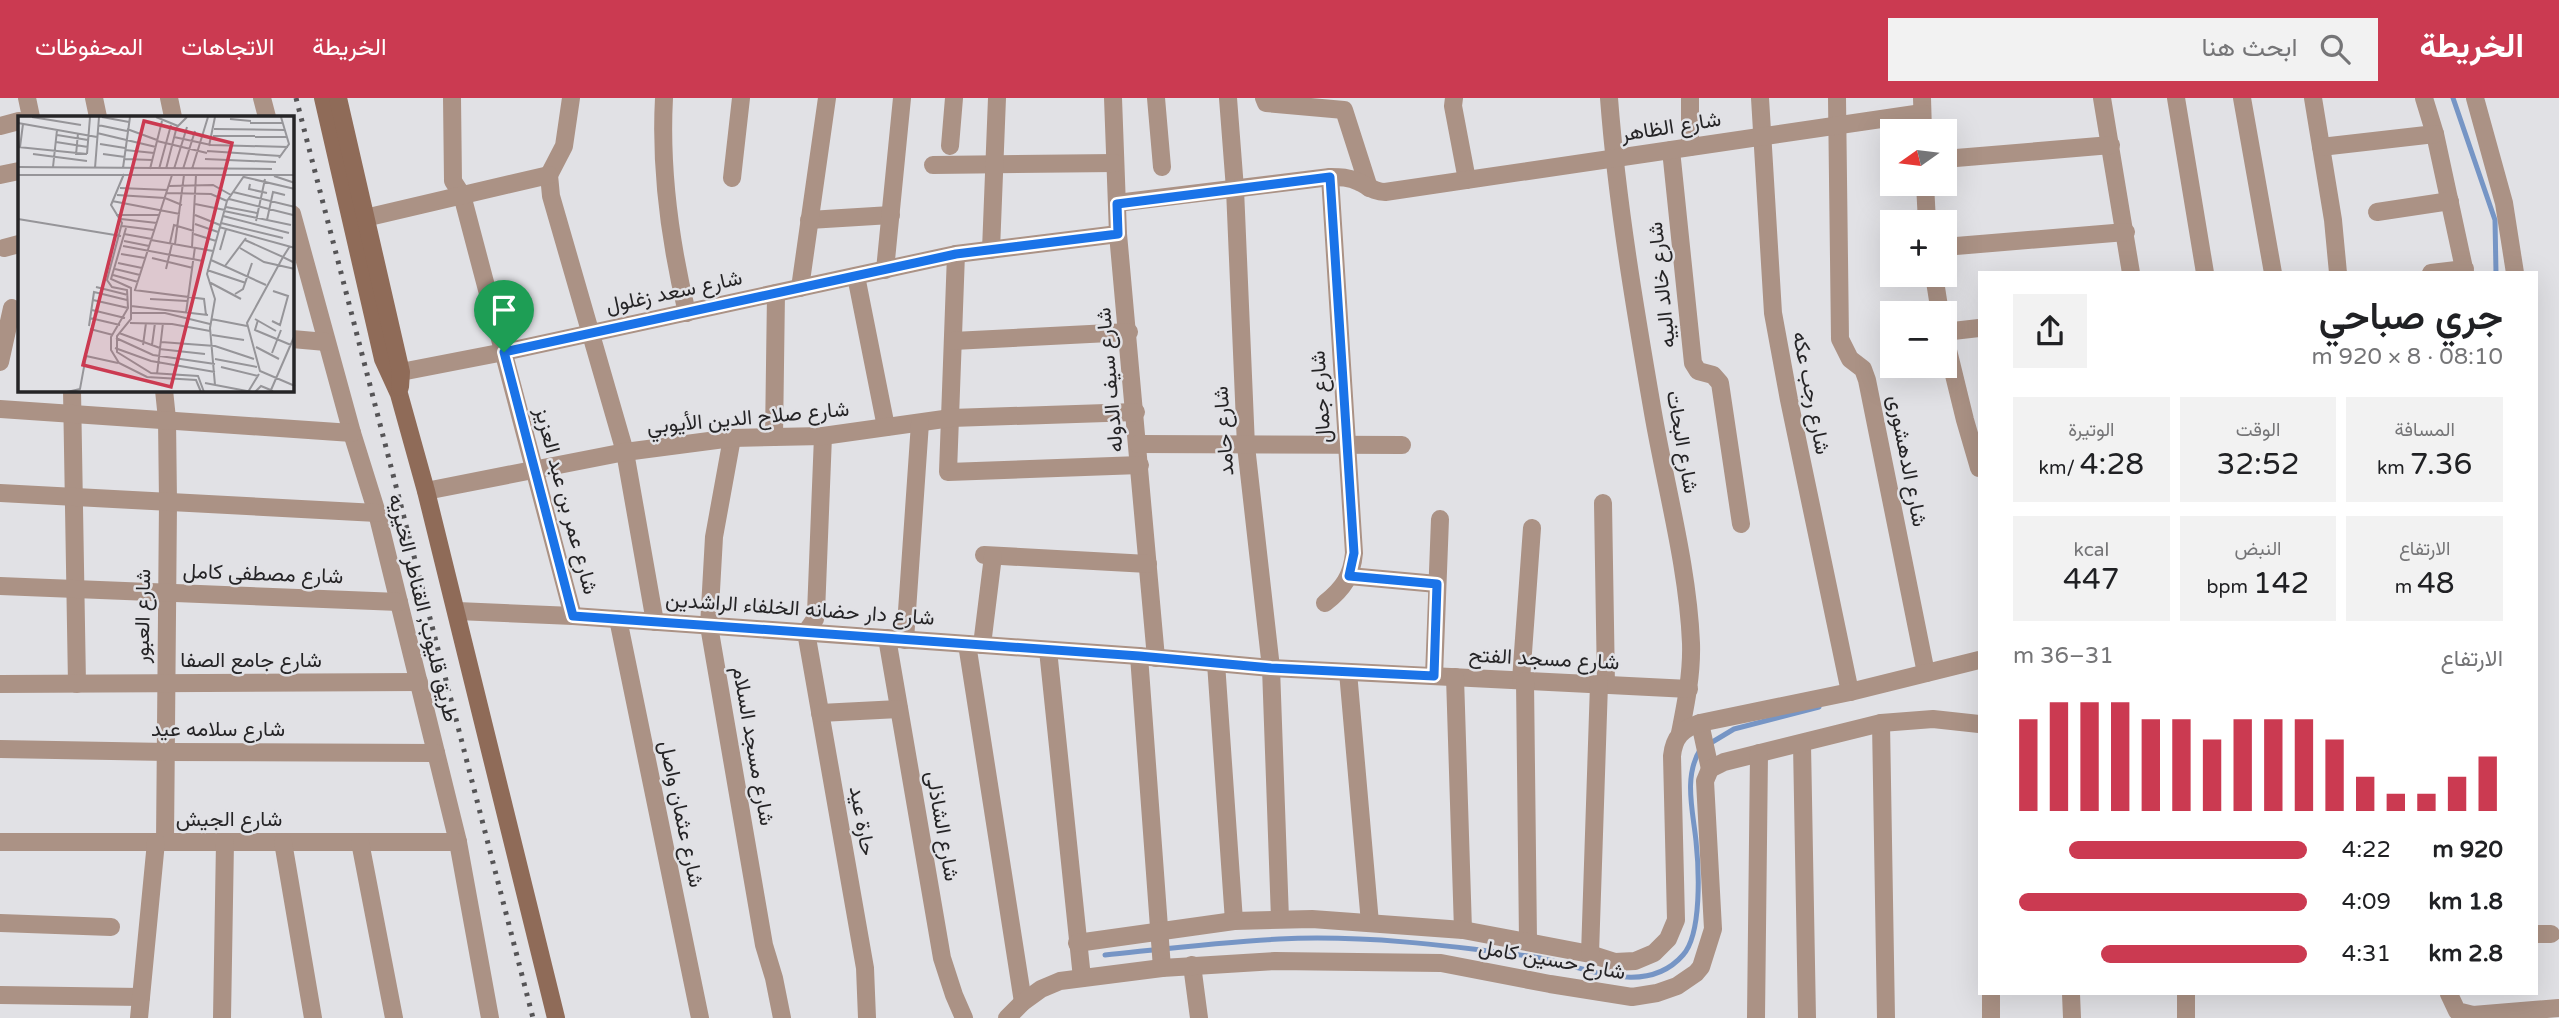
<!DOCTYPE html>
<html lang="ar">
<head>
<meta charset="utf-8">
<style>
  :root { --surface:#fff; --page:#f2f2f2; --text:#202124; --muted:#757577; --accent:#cb3a51 }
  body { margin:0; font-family:"Varela Round",Vazirmatn,sans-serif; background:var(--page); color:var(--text); direction:rtl; height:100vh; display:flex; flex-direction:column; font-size:26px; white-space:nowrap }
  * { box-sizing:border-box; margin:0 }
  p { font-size:23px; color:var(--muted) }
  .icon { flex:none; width:38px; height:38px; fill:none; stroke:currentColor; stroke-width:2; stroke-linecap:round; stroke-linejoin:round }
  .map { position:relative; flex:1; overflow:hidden; direction:ltr }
  .side { position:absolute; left:1978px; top:173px; width:560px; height:724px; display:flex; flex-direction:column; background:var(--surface); border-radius:0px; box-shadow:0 7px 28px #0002; direction:rtl }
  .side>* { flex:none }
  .needle { width:46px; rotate:256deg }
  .buttons { position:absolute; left:1880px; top:21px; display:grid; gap:14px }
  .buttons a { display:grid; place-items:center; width:77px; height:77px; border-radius:0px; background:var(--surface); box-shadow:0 7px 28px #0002; font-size:35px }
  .pin { position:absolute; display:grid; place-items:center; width:60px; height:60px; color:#fff; margin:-72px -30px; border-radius:50% 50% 50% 0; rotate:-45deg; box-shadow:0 0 7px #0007 }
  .pin .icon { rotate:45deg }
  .round { display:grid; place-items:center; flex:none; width:74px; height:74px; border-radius:0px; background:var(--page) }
  .head { display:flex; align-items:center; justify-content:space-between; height:119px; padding:0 35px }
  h1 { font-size:38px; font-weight:600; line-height:52px }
  .metrics { display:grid; grid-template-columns:repeat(3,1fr); gap:10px; height:119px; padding:7px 35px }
  .metrics div { display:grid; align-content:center; border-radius:0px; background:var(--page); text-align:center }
  .metrics b { font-size:30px; font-weight:600 }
  .metrics small { font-size:19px; font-weight:400 }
  .metrics p { font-size:19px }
  .chart { height:196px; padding:14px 35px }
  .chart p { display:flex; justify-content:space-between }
  .chart svg { width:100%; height:126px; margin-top:7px; stroke:var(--accent); stroke-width:6 }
  ul { padding:0 35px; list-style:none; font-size:23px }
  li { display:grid; grid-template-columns:112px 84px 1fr; align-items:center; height:52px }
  li i { height:18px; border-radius:9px; background:var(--accent) }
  header { display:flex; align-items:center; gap:42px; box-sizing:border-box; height:98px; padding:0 35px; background:var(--accent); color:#fff }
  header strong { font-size:33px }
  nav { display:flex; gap:38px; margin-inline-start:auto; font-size:24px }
  .search { width:490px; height:63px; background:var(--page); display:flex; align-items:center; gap:18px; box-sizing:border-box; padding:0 24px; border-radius:0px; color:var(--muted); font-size:26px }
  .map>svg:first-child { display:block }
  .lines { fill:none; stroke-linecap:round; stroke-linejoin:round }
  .stream { stroke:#7695c5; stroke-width:5 }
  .minor { stroke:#ab9285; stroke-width:18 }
  .secondary { stroke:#8f6b58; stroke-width:18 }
  .rail { stroke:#555456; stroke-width:5; stroke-dasharray:3.5 7; stroke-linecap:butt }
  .route-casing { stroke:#fff; stroke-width:14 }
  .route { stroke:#1a73e8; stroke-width:9 }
  .labels { text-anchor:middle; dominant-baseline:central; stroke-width:5; stroke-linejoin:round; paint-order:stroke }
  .street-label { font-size:21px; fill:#252426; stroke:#e1e1e5 }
  .inset-road { fill:none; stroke:#969599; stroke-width:2 }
  .view { fill:#cb3a51; fill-opacity:0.15; stroke:#cb3a51; stroke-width:3.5 }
  .inset-edge { fill:none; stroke:#252426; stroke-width:3.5 }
</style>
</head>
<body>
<header>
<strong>الخريطة</strong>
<div class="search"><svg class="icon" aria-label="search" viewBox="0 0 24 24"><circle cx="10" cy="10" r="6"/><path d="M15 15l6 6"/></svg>ابحث هنا</div>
<nav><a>الخريطة</a><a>الاتجاهات</a><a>المحفوظات</a></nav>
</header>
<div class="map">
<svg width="2559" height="920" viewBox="0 0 2559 920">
  <rect width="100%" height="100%" fill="#e1e1e5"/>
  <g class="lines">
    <g class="stream">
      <path d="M2453,0L2495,122L2496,175"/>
      <path d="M1709,646L1734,631L1819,609"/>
      <path d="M1105,857C1163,851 1221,844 1279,841C1363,837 1445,847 1528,858C1577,864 1643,903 1683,857C1702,836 1699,771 1696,743C1693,713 1683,678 1701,650"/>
    </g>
    <g class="minor">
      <path d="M27,0L31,19"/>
      <path d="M94,0L98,19"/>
      <path d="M169,0L173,19"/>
      <path d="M262,0L267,19"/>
      <path d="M452,0L453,83L462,97L573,518"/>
      <path d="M664,0C660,73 670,144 687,215"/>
      <path d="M1113,0L1118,136L1156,560"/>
      <path d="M1156,0L1162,69"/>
      <path d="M1228,0L1235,91L1246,348L1271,570L1280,821"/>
      <path d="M1264,0L1266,5L1344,12L1369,90"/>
      <path d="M1454,0L1453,8L1467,82"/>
      <path d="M1609,0C1617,105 1635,211 1653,315C1666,390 1688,470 1691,545C1692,575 1686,605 1680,635"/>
      <path d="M1760,0L1773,215L1789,302L1850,594"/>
      <path d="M1837,0L1840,241L1850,261L1863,271L1867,282L1926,575"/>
      <path d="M1922,0L1923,33"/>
      <path d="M2102,0L2131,175"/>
      <path d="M2176,0L2205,175"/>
      <path d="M2242,0L2273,175"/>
      <path d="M2313,0L2333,122L2338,175"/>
      <path d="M2424,0L2435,36L2465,175"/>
      <path d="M2475,0L2504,105L2515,175"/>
      <path d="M0,28L19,23"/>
      <path d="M950,48L954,0"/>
      <path d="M1690,49V0"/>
      <path d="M2321,49L2435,36"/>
      <path d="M1671,52L1693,265L1698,273L1713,277L1720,285L1741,426"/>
      <path d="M1944,61L2111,47"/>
      <path d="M933,67L1115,65"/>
      <path d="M0,77L19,73"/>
      <path d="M549,77L551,98L625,354L655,524"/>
      <path d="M549,77L564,48L571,0"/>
      <path d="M732,80L741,0"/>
      <path d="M1925,86L1927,124"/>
      <path d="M1117,105L1330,79C1340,79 1349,79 1359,84C1368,88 1374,94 1385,94L1922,15"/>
      <path d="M2377,114L2450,103"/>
      <path d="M292,116L352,335L377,415L458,744L490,920"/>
      <path d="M365,120L549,77"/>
      <path d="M809,122L891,117"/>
      <path d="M1944,149L2126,134"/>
      <path d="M4,150L19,146"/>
      <path d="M991,152L997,0"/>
      <path d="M956,156L948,374L1140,367"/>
      <path d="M885,172L902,0"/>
      <path d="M2431,175L2465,171"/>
      <path d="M1934,177L1940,215"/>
      <path d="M856,178L886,329"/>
      <path d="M800,190L827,0"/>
      <path d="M1944,234L1979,230"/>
      <path d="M1944,236L1965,322L1979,370"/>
      <path d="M292,241L326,244"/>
      <path d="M953,243L1129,234"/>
      <path d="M0,264L12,210"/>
      <path d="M401,274L504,254L956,156L1118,136"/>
      <path d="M72,292L77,586"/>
      <path d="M164,292L167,321L168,404L165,744"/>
      <path d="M0,311L352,335"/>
      <path d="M823,338L816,515L815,521L806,534L865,870L867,920"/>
      <path d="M774,339L776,195"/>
      <path d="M732,340L714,439L709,528L764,847L774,880L782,920"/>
      <path d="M1138,346L1402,347"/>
      <path d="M426,393L625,354L732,340L823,338L951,320L1136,314"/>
      <path d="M0,395L377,415"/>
      <path d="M1603,405L1606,587"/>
      <path d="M984,457L1148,466"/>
      <path d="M1349,478L1437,486"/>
      <path d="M0,488L399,504"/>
      <path d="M1325,505C1343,491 1352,478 1354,455L1330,79"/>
      <path d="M457,513L573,518L1139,558L1271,570L1689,591"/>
      <path d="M618,521L700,920"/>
      <path d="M887,540L942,860L954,897L964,920"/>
      <path d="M905,542L920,325"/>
      <path d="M967,546L1023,904"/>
      <path d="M982,547L993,458"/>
      <path d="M1048,552L1082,880"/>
      <path d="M1139,558L1162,870"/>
      <path d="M1216,565L1234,823"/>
      <path d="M1348,574L1370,825"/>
      <path d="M1434,578L1440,421"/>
      <path d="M1455,579L1463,832"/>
      <path d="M1521,582L1532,430"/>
      <path d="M1525,583L1528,843"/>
      <path d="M0,586L419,584"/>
      <path d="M820,615L899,611"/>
      <path d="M1700,625L1710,671"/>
      <path d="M1881,625L1886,920"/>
      <path d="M1802,646L1807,920"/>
      <path d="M0,651L167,654L436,655"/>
      <path d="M0,744H458"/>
      <path d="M283,744L313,920"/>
      <path d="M360,744L394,920"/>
      <path d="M0,825L111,829"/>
      <path d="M2536,836H2551"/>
      <path d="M1077,845L1234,823L1312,821L1463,832L1590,856L1615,864L1635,863L1654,855L1668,841L1676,822L1672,658C1674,639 1682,631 1700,625L1850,594L1979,562"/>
      <path d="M1590,856L1599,586"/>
      <path d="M1192,867L1199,920"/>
      <path d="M1991,896V920"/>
      <path d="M2071,896L2072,920"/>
      <path d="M2186,896V920"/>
      <path d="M2449,896L2457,913L2473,917L2559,910"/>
      <path d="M0,897L141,899"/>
      <path d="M139,920L156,744"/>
      <path d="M222,920L225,744"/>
      <path d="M1007,920L1023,904L1041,891L1060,883L1162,870L1275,863L1441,865L1550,886L1632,899L1657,895L1677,888L1696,875L1701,869L1713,831L1705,683L1710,671L1724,664L1881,625L1933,621L1979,626"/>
      <path d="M1756,920L1759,655"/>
    </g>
    <g class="secondary">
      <path d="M323,0L383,261L399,296L426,393L556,920"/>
      <path d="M338,0L401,274L400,289"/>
    </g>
    <path class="rail" d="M296,0L533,920"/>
  </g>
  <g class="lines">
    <defs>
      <path id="route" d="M1330,79L1354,455L1349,478L1437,486L1434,578L1271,570L1139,558L573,518L504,254L956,156L1118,136L1117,106Z"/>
    </defs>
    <use href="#route" class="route-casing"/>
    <use href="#route" class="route"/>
  </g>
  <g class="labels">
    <g class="street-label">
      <text transform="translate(1671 29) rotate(-9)">شارع الظاهر</text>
      <text transform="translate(1662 187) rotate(-96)">شارع خالد البيه</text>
      <text transform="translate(674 194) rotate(-12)">شارع سعد زغلول</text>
      <text transform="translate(1110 282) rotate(-95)">شارع سيف الدوله</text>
      <text transform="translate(1811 295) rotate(79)">شارع رجب عكه</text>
      <text transform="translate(1321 299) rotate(-94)">شارع جمال</text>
      <text transform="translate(748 320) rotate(-5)">شارع صلاح الدين الأيوبي</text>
      <text transform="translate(1224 333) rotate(-94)">شارع حامد</text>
      <text transform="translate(1682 344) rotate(80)">شارع البحات</text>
      <text transform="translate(1907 363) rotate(79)">شارع الدهشورى</text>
      <text transform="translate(566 403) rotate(75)">شارع عمر بن عبد العزيز</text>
      <text transform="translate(263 476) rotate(2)">شارع مصطفى كامل</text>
      <text transform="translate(423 510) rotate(76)">طريق قليوب, القناطر الخيريه</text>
      <text transform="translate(800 511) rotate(4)">شارع دار حضانه الخلفاء الراشدين</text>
      <text transform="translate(143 518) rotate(-89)">شارع العبور</text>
      <text transform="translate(1544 561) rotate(3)">شارع مسجد الفتح</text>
      <text x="251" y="562">شارع جامع الصفا</text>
      <text x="218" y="631">شارع سلامه عيد</text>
      <text transform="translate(753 648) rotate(80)">شارع مسجد السلام</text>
      <text transform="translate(681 716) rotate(78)">شارع عثمان واصل</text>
      <text x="229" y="721">شارع الجيش</text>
      <text transform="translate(862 723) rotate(80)">حارة عيد</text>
      <text transform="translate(942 728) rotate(80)">شارع الشاذلى</text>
      <text transform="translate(1552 862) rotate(10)">شارع حسين كامل</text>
    </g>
  </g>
  <g transform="translate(18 18)">
    <rect width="276" height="276" fill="#e1e1e5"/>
    <path class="inset-road" d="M14,1L63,9M84,1L111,6M138,1L160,10L169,1M212,3L233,5M0,7L79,21M232,7H265M80,9L109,15M109,13L139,24M196,13L267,14M79,17L138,31M39,19L70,24M195,20H237M156,21L193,29L270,31M237,21H269M139,25L189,37M38,26L70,31M82,28L107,32M191,30L197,1M0,31L69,38M2,31L5,8M107,34L136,37M189,35L263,40M15,38L69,45M69,38L72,1M85,38L107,41M58,39L60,17M261,42L271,28L263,1M107,43L134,44M187,43L258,46M0,51L254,53M35,51L39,14M77,52L81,1M105,52L112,1M132,53L144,5M141,53L153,9M148,53L159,10M156,53L169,11M165,53L177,15M174,53L190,1M106,58L93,89L104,107L89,164L94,171L109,174L110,192L93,221V234L101,247L129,261L178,264L183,276M0,59H277M256,60L277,67M226,61L277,73M232,68L231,73L249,77M151,70L195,69L213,79M102,72L150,74M215,76L277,91M148,77L193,78L209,85M99,79L147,82L164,89M211,83L275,99M94,85L162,98M177,88L207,94M208,91L239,97M206,95L273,109M98,99H141M177,99L202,109M205,100L271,117M0,103L103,120M103,103L139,107M249,104L255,76L267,79M238,105L247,63M203,107L265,122M177,108L200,116M104,110L136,114M201,111L277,132M108,112L93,163L113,172V203L99,220V236L133,257L180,260L186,276M106,118L134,123M176,118L198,125M133,124L195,135M227,124L265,141L272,130M106,125L131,130M152,127L156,109L176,115M157,128L166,59M105,130L185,145M174,131L178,59M222,132L246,146L277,153M202,134L208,113M103,138L127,142M134,142L175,152M193,144L248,169M100,147L124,152M277,147L265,141L229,207L242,255L277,270M207,150L228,122M97,153L122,159M148,153L154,128M189,154L228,167M95,159L120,166M191,166L223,183M78,171L110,179M116,174L186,183L188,199M117,174L154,59M217,178L225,173L234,147M132,183L169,185M75,184L110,192M113,190L190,199M74,194L107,202M113,197H147L192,208M168,197L177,131M72,202L102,209M193,203L229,210M237,203L258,215M240,204L237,214L273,229M254,205L262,209L270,180L255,175M112,207L154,208L192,215M71,210L76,176L109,184M72,213L95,219M101,217L142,232M194,219L226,224M98,222L135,239L197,248M143,226L197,230L236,243M125,229L128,207M134,229L137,207M238,231L261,243M97,232L133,245L197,256M141,233L187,238M254,237L263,214M197,243L239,251M203,251L240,260M139,258L145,207M187,267L234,276M197,269L192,212L197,183L189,158L209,85L226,60M253,274L276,221M49,276L62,273L68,240L100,247M230,276L241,258M237,276L243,270L255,275"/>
    <path class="view" d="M126,5L214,27L153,271L65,249Z"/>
    <rect width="276" height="276" class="inset-edge"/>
  </g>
</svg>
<div class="buttons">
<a><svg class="needle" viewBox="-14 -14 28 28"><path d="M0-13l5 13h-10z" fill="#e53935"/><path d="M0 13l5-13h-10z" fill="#757577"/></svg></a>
<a>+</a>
<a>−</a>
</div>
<div class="pin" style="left:504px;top:254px;background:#1e9e55"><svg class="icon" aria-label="arrive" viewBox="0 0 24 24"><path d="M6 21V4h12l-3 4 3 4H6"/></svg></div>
<section class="side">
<div class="head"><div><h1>جري صباحي</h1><p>08:10 · 8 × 920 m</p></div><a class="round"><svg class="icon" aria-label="share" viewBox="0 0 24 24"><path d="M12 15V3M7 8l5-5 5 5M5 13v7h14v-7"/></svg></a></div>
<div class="metrics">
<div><p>المسافة</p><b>7.36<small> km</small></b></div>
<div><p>الوقت</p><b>32:52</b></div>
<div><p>الوتيرة</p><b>4:28<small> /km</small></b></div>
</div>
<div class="metrics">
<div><p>الارتفاع</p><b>48<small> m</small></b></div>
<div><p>النبض</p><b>142<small> bpm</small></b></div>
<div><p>kcal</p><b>447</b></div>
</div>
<div class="chart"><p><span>الارتفاع</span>31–36 m</p>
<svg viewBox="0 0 160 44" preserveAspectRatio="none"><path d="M5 44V12M15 44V6M25 44V6M35 44V6M45 44V12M55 44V12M65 44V19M75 44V12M85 44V12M95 44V12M105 44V19M115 44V32M125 44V38M135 44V38M145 44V32M155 44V25"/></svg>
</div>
<ul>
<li><b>920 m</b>4:22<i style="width:81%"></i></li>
<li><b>1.8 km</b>4:09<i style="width:98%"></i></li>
<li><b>2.8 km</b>4:31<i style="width:70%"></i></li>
</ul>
</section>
</div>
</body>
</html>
